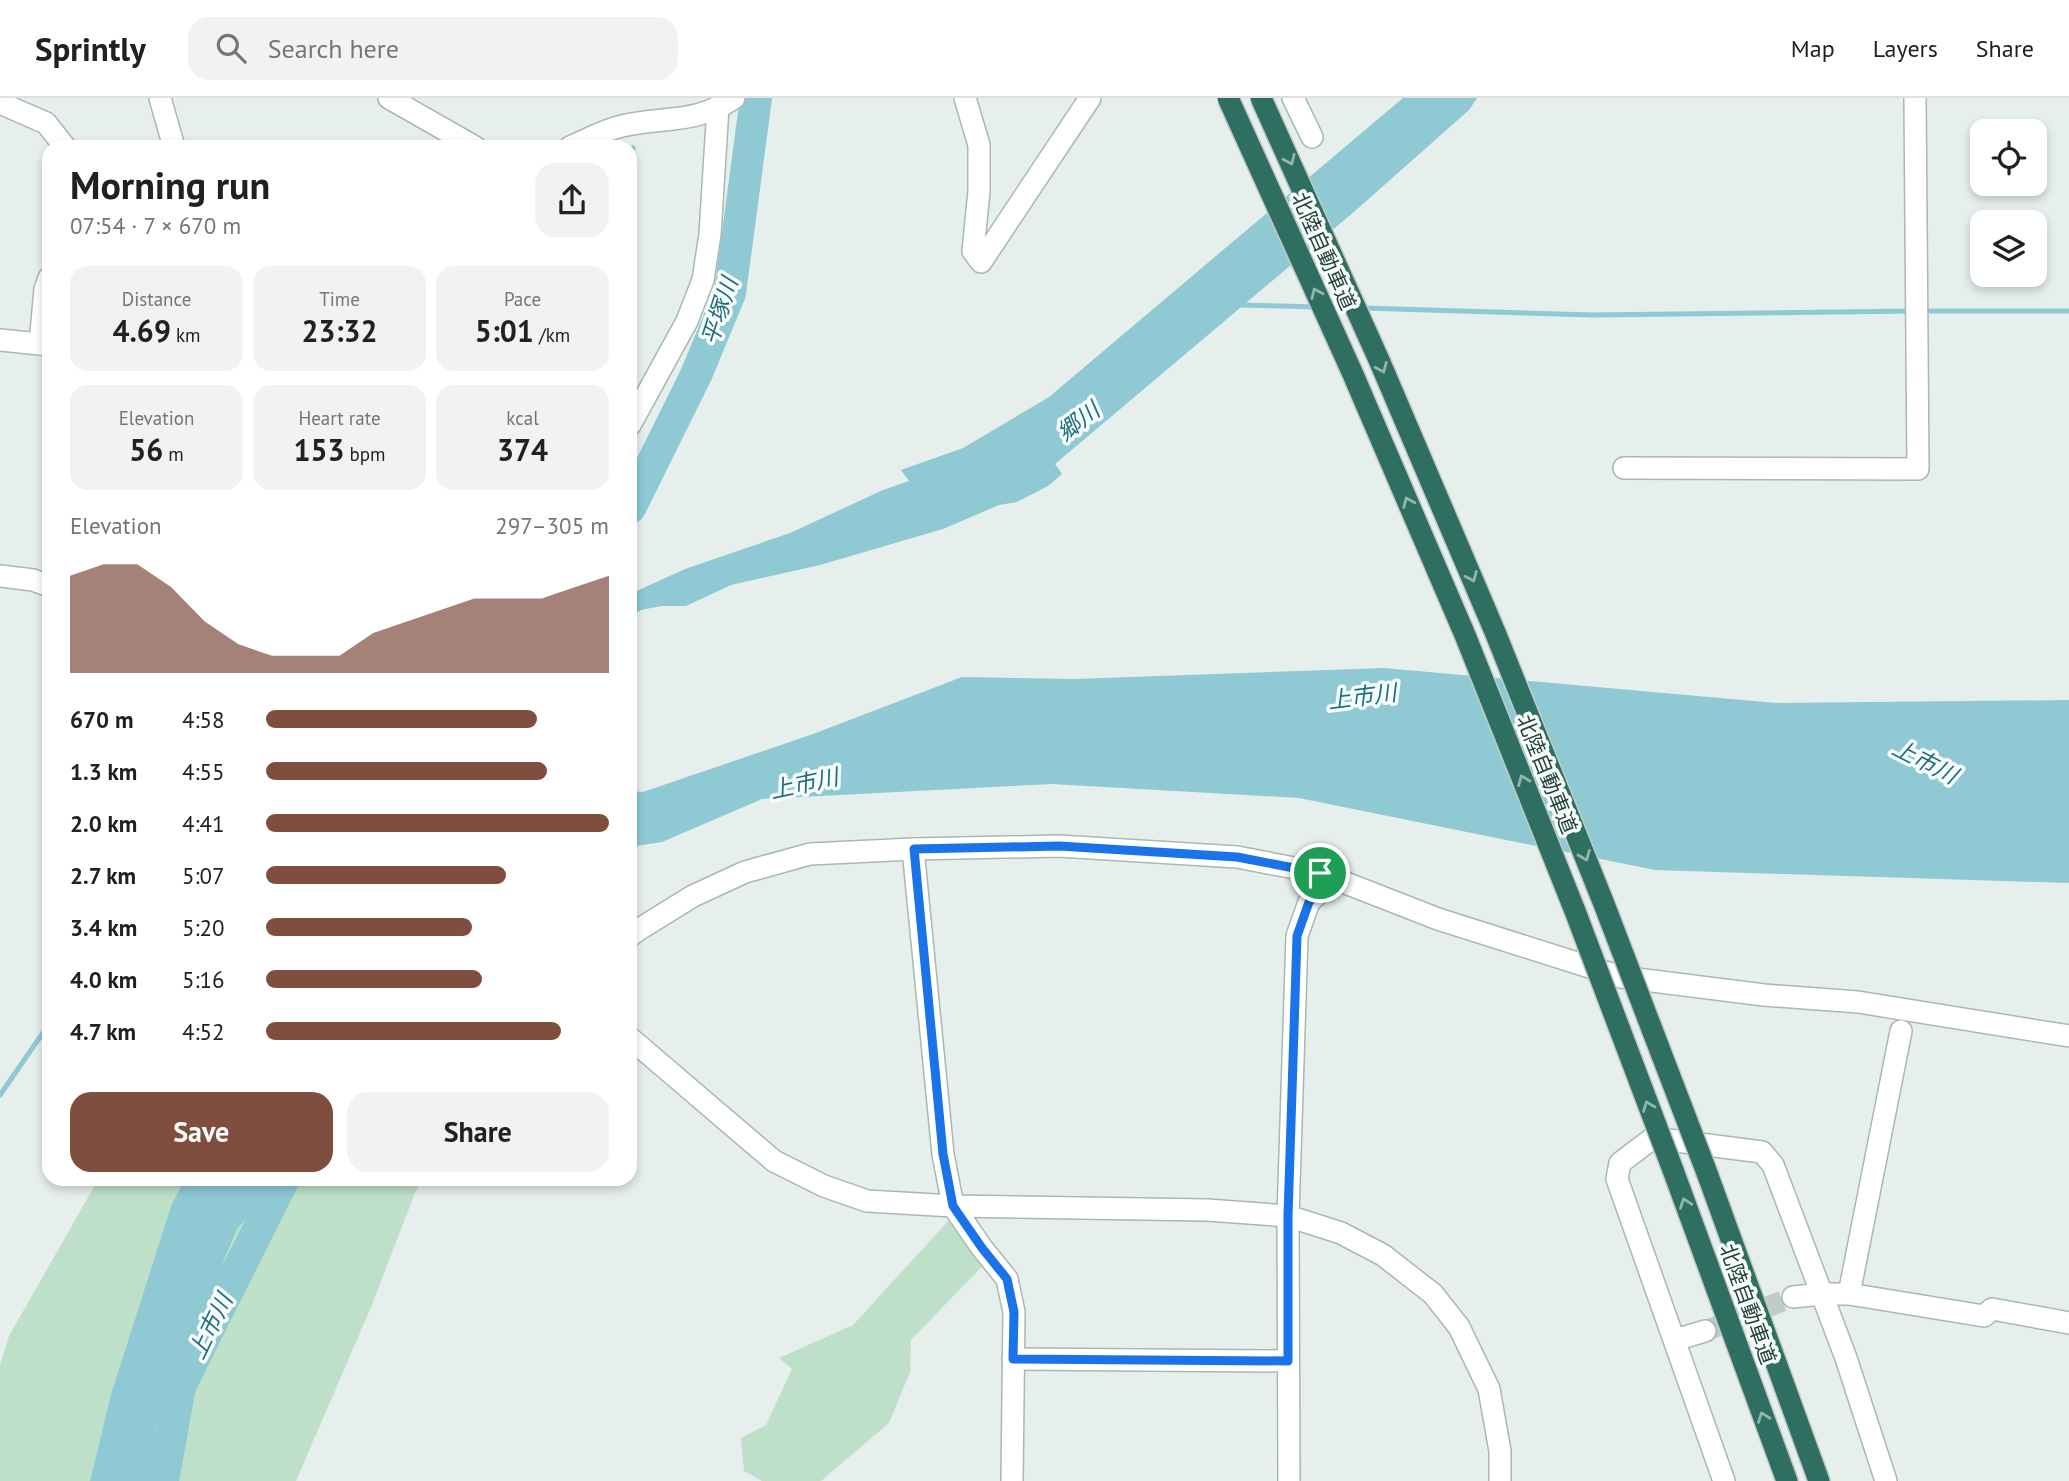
<!DOCTYPE html>
<html lang="en">
<head>
<meta charset="utf-8">
<style>
  :root { --surface:#fff; --page:#f2f2f2; --text:#202124; --muted:#757577; --line:#e0e0e0; --accent:#7f4e3f }
  body { margin:0; font-family:"PT Sans","Noto Sans JP",sans-serif; background:var(--page); color:var(--text); height:100vh; display:flex; flex-direction:column; font-size:26px; white-space:nowrap }
  * { box-sizing:border-box; margin:0 }
  p { font-size:23px; color:var(--muted) }
  .icon { flex:none; width:38px; height:38px; fill:none; stroke:currentColor; stroke-width:2; stroke-linecap:round; stroke-linejoin:round }
  .map { position:relative; flex:1; overflow:hidden }
  .sheet { position:absolute; left:42px; top:42px; width:595px; height:1046px; display:flex; flex-direction:column; background:var(--surface); border-radius:21px; box-shadow:0 4px 10px #0003 }
  .sheet>* { flex:none }
  .controls { position:absolute; left:1970px; top:21px; display:grid; gap:14px }
  .controls a { display:grid; place-items:center; width:77px; height:77px; border-radius:14px; background:var(--surface); box-shadow:0 4px 10px #0003; font-size:35px }
  .pin { position:absolute; display:grid; place-items:center; width:60px; height:60px; color:#fff; margin:-30px; border:4px solid #fff; border-radius:50%; box-shadow:0 2px 7px #0007 }
  .round { display:grid; place-items:center; flex:none; width:74px; height:74px; border-radius:21px; background:var(--page) }
  .overview { display:flex; align-items:center; justify-content:space-between; height:119px; padding:0 28px }
  h1 { font-size:38px; font-weight:700; line-height:52px }
  .metrics { display:grid; grid-template-columns:repeat(3,1fr); gap:10px; height:119px; padding:7px 28px }
  .metrics div { display:grid; align-content:center; border-radius:18px; background:var(--page); text-align:center }
  .metrics b { font-size:30px; font-weight:700 }
  .metrics small { font-size:19px; font-weight:400 }
  .metrics p { font-size:19px }
  .chart { height:196px; padding:14px 28px }
  .chart p { display:flex; justify-content:space-between }
  .chart svg { width:100%; height:126px; margin-top:7px; fill:var(--accent); opacity:.7 }
  .button { display:flex; gap:14px; margin-top:auto; padding:14px 28px }
  .button a { flex:1; height:80px; border-radius:21px; background:var(--accent); color:#fff; font-size:28px; font-weight:700; line-height:80px; text-align:center }
  .button a+a { background:var(--page); color:var(--text) }
  ul { padding:0 28px; list-style:none; font-size:23px }
  li { display:grid; grid-template-columns:112px 84px 1fr; align-items:center; height:52px }
  li i { height:18px; border-radius:9px; background:var(--accent) }
  header { display:flex; align-items:center; gap:42px; box-sizing:border-box; height:98px; padding:0 35px; background:var(--surface); border-bottom:2px solid var(--line) }
  header strong { font-size:33px }
  nav { display:flex; gap:38px; margin-inline-start:auto; font-size:24px }
  .search { width:490px; height:63px; background:var(--page); display:flex; align-items:center; gap:18px; box-sizing:border-box; padding:0 24px; border-radius:21px; color:var(--muted); font-size:26px }
  .map>svg:first-child { display:block }
  .green { fill:#bfe0c8 }
  .water { fill:#8ec9d4 }
  .lines { fill:none; stroke-linecap:round; stroke-linejoin:round }
  .stream { stroke:#8ec9d4; stroke-width:5 }
  .river { stroke:#8ec9d4; stroke-width:32 }
  .minor-tunnel { stroke:#bfccc8; stroke-width:21; stroke-dasharray:21 10; stroke-linecap:butt }
  .minor-casing { stroke:#a8b8b2; stroke-width:24 }
  .highway-casing { stroke:#c2cac8; stroke-width:24 }
  .minor { stroke:#fff; stroke-width:21 }
  .highway { stroke:#2f6f62; stroke-width:21 }
  .highway-bridge-casing { stroke:#c2cac8; stroke-width:24; stroke-linecap:butt }
  .highway-bridge { stroke:#2f6f62; stroke-width:21 }
  .oneway { stroke:#93b5ae }
  .route-casing { stroke:#fff; stroke-width:14 }
  .route { stroke:#1a73e8; stroke-width:9 }
  .labels { text-anchor:middle; dominant-baseline:central; stroke-width:7; stroke-linejoin:round; paint-order:stroke }
  .street-label { font-size:21px; fill:#24423a; stroke:#f7fbf9 }
  .water-label { font-size:23px; font-style:italic; fill:#1c6f80; stroke:#f7fbf9 }
</style>
</head>
<body>
<header>
<strong>Sprintly</strong>
<div class="search"><svg class="icon" aria-label="search" viewBox="0 0 24 24"><circle cx="10" cy="10" r="6"/><path d="M15 15l6 6"/></svg>Search here</div>
<nav><a>Map</a><a>Layers</a><a>Share</a></nav>
</header>
<div class="map">
<svg width="2069" height="1383" viewBox="0 0 2069 1383">
  <rect width="100%" height="100%" fill="#e6efeb"/>
  <g class="green">
    <path d="M98,1082H184L171,1108L111,1296L90,1383H0V1267L9,1238Z"/>
    <path d="M281,1082H423L415,1095L371,1209L296,1383H167L155,1332L237,1131Z"/>
    <path d="M951,1120L994,1156L911,1242L910,1274L889,1325L821,1383H762L744,1373L741,1340L766,1327L792,1271L779,1260L853,1227Z"/>
  </g>
  <g class="water">
    <path d="M1403,0H1477L1469,12L1355,113L1055,366L1062,376L1048,388L1017,404L999,407L943,431L820,467L731,487L686,508H661L641,512L630,519V496L685,471L790,435L883,392L909,383L901,372L963,350L1049,299Z"/>
    <path d="M1384,570L1776,605L2069,602V785L1655,772L1299,700L1052,686L762,701L662,744L630,749V693L643,694L813,636L962,579L1074,581Z"/>
    <path d="M184,1082H281L237,1131L155,1332L167,1383H90L111,1296L171,1108Z"/>
  </g>
  <g class="lines">
    <g class="stream">
      <path d="M630,54L633,50"/>
      <path d="M1237,207L1318,209"/>
      <path d="M1328,209L1350,210"/>
      <path d="M1363,210L1593,217L1913,213"/>
      <path d="M1923,213H2069"/>
      <path d="M0,997L49,926"/>
    </g>
    <g class="river">
      <path d="M630,410L696,277L730,195L756,0"/>
      <path d="M163,1383L180,1288L283,1082"/>
    </g>
    <path class="minor-tunnel" d="M1705,1233L1793,1199"/>
    <defs>
      <g id="minor">
        <path d="M160,0L174,49"/>
        <path d="M389,0L475,49"/>
        <path d="M965,0L979,47V93L973,153L981,164L1090,0"/>
        <path d="M1293,0L1312,39"/>
        <path d="M0,5L46,25L65,49"/>
        <path d="M570,49C587,42 604,32 622,28C664,18 694,27 734,0"/>
        <path d="M0,242L49,247"/>
        <path d="M40,246L45,191L49,180"/>
        <path d="M630,327L687,223L703,182L710,136L718,9"/>
        <path d="M1624,370L1918,371L1915,0"/>
        <path d="M0,478L33,482L49,488"/>
        <path d="M913,751L943,1056L953,1108L982,1150L1007,1181L1014,1214L1012,1383"/>
        <path d="M630,838L638,832L693,798L745,774L810,756L913,751L1059,748L1237,759L1320,775L1438,821L1621,879L1764,897L1858,904L2069,938"/>
        <path d="M630,940L774,1063L824,1088L867,1103L953,1108L1207,1112L1288,1118L1341,1135L1383,1157L1433,1196L1459,1229L1489,1291L1500,1353V1383"/>
        <path d="M1849,1196L1984,1218L1992,1211L2069,1225"/>
        <path d="M1793,1199L1821,1196H1849L1901,933"/>
        <path d="M1675,1242L1705,1233"/>
        <path d="M1013,1261L1288,1263"/>
        <path d="M1289,1383L1288,1118L1297,838L1309,804L1335,780"/>
        <path d="M1724,1383L1617,1081L1620,1065L1653,1040L1762,1054L1773,1067L1846,1260L1886,1383"/>
      </g>
      <g id="highway">
        <path d="M1673,1072L1787,1383"/>
        <path d="M1707,1075L1819,1383"/>
      </g>
    </defs>
    <use href="#minor" class="minor-casing"/>
    <use href="#highway" class="highway-casing"/>
    <use href="#minor" class="minor"/>
    <use href="#highway" class="highway"/>
    <defs>
      <g id="highway-bridge">
        <path d="M1228,0L1352,274L1465,537L1575,813L1673,1072"/>
        <path d="M1261,0L1379,262L1495,534L1604,806L1707,1075"/>
      </g>
    </defs>
    <use href="#highway-bridge" class="highway-bridge-casing"/>
    <use href="#highway-bridge" class="highway-bridge"/>
  </g>
  <defs><path id="oneway-chevron" d="M-2-3.5L2.5 0L-2 3.5" fill="none" stroke-width="1.6" stroke-linecap="round" stroke-linejoin="round" transform="scale(1.75)"/></defs>
  <g class="oneway">
    <use href="#oneway-chevron" transform="translate(1290 62) rotate(66)"/>
    <use href="#oneway-chevron" transform="translate(1316 195) rotate(-114)"/>
    <use href="#oneway-chevron" transform="translate(1382 270) rotate(67)"/>
    <use href="#oneway-chevron" transform="translate(1408 404) rotate(-113)"/>
    <use href="#oneway-chevron" transform="translate(1472 479) rotate(67)"/>
    <use href="#oneway-chevron" transform="translate(1523 682) rotate(-112)"/>
    <use href="#oneway-chevron" transform="translate(1585 758) rotate(68)"/>
    <use href="#oneway-chevron" transform="translate(1648 1008) rotate(-111)"/>
    <use href="#oneway-chevron" transform="translate(1685 1105) rotate(-110)"/>
    <use href="#oneway-chevron" transform="translate(1763 1319) rotate(-110)"/>
  </g>
  <g class="lines">
    <defs>
      <path id="route" d="M1059,748L1237,759L1320,775L1335,780L1309,804L1297,838L1288,1118V1263L1013,1261L1014,1214L1007,1181L982,1150L953,1108L943,1056L914,751Z"/>
    </defs>
    <use href="#route" class="route-casing"/>
    <use href="#route" class="route"/>
  </g>
  <g class="labels">
    <g class="street-label">
      <text transform="translate(1324 153) rotate(66)">北陸自動車道</text>
      <text transform="translate(1547 676) rotate(68)">北陸自動車道</text>
      <text transform="translate(1748 1206) rotate(70)">北陸自動車道</text>
    </g>
    <g class="water-label">
      <text transform="translate(719 213) rotate(-72)">平塚川</text>
      <text transform="translate(1078 323) rotate(-38)">郷川</text>
      <text transform="translate(1362 598) rotate(-7)">上市川</text>
      <text transform="translate(1925 663) rotate(27)">上市川</text>
      <text transform="translate(804 685) rotate(-12)">上市川</text>
      <text transform="translate(210 1228) rotate(-64)">上市川</text>
    </g>
  </g>
</svg>
<div class="controls">
<a><svg class="icon" aria-label="locate" viewBox="0 0 24 24"><circle cx="12" cy="12" r="6"/><path d="M12 2v4M12 18v4M2 12h4M18 12h4"/></svg></a>
<a><svg class="icon" aria-label="layers" viewBox="0 0 24 24"><path d="M12 4l9 5-9 5-9-5zM3 14l9 5 9-5"/></svg></a>
</div>
<div class="pin" style="left:1320px;top:775px;background:#1e9e55"><svg class="icon" aria-label="arrive" viewBox="0 0 24 24"><path d="M6 21V4h12l-3 4 3 4H6"/></svg></div>
<section class="sheet">
<div class="overview"><div><h1>Morning run</h1><p>07:54 · 7 × 670 m</p></div><a class="round"><svg class="icon" aria-label="share" viewBox="0 0 24 24"><path d="M12 15V3M7 8l5-5 5 5M5 13v7h14v-7"/></svg></a></div>
<div class="metrics">
<div><p>Distance</p><b>4.69<small> km</small></b></div>
<div><p>Time</p><b>23:32</b></div>
<div><p>Pace</p><b>5:01<small> /km</small></b></div>
</div>
<div class="metrics">
<div><p>Elevation</p><b>56<small> m</small></b></div>
<div><p>Heart rate</p><b>153<small> bpm</small></b></div>
<div><p>kcal</p><b>374</b></div>
</div>
<div class="chart"><p><span>Elevation</span>297–305 m</p>
<svg viewBox="0 0 160 44" preserveAspectRatio="none"><path d="M0 44V10L10 6L20 6L30 14L40 26L50 34L60 38L70 38L80 38L90 30L100 26L110 22L120 18L130 18L140 18L150 14L160 10V44z"/></svg>
</div>
<ul>
<li><b>670 m</b>4:58<i style="width:79%"></i></li>
<li><b>1.3 km</b>4:55<i style="width:82%"></i></li>
<li><b>2.0 km</b>4:41<i style="width:100%"></i></li>
<li><b>2.7 km</b>5:07<i style="width:70%"></i></li>
<li><b>3.4 km</b>5:20<i style="width:60%"></i></li>
<li><b>4.0 km</b>5:16<i style="width:63%"></i></li>
<li><b>4.7 km</b>4:52<i style="width:86%"></i></li>
</ul>
<div class="button"><a>Save</a><a>Share</a></div>
</section>
</div>
</body>
</html>
